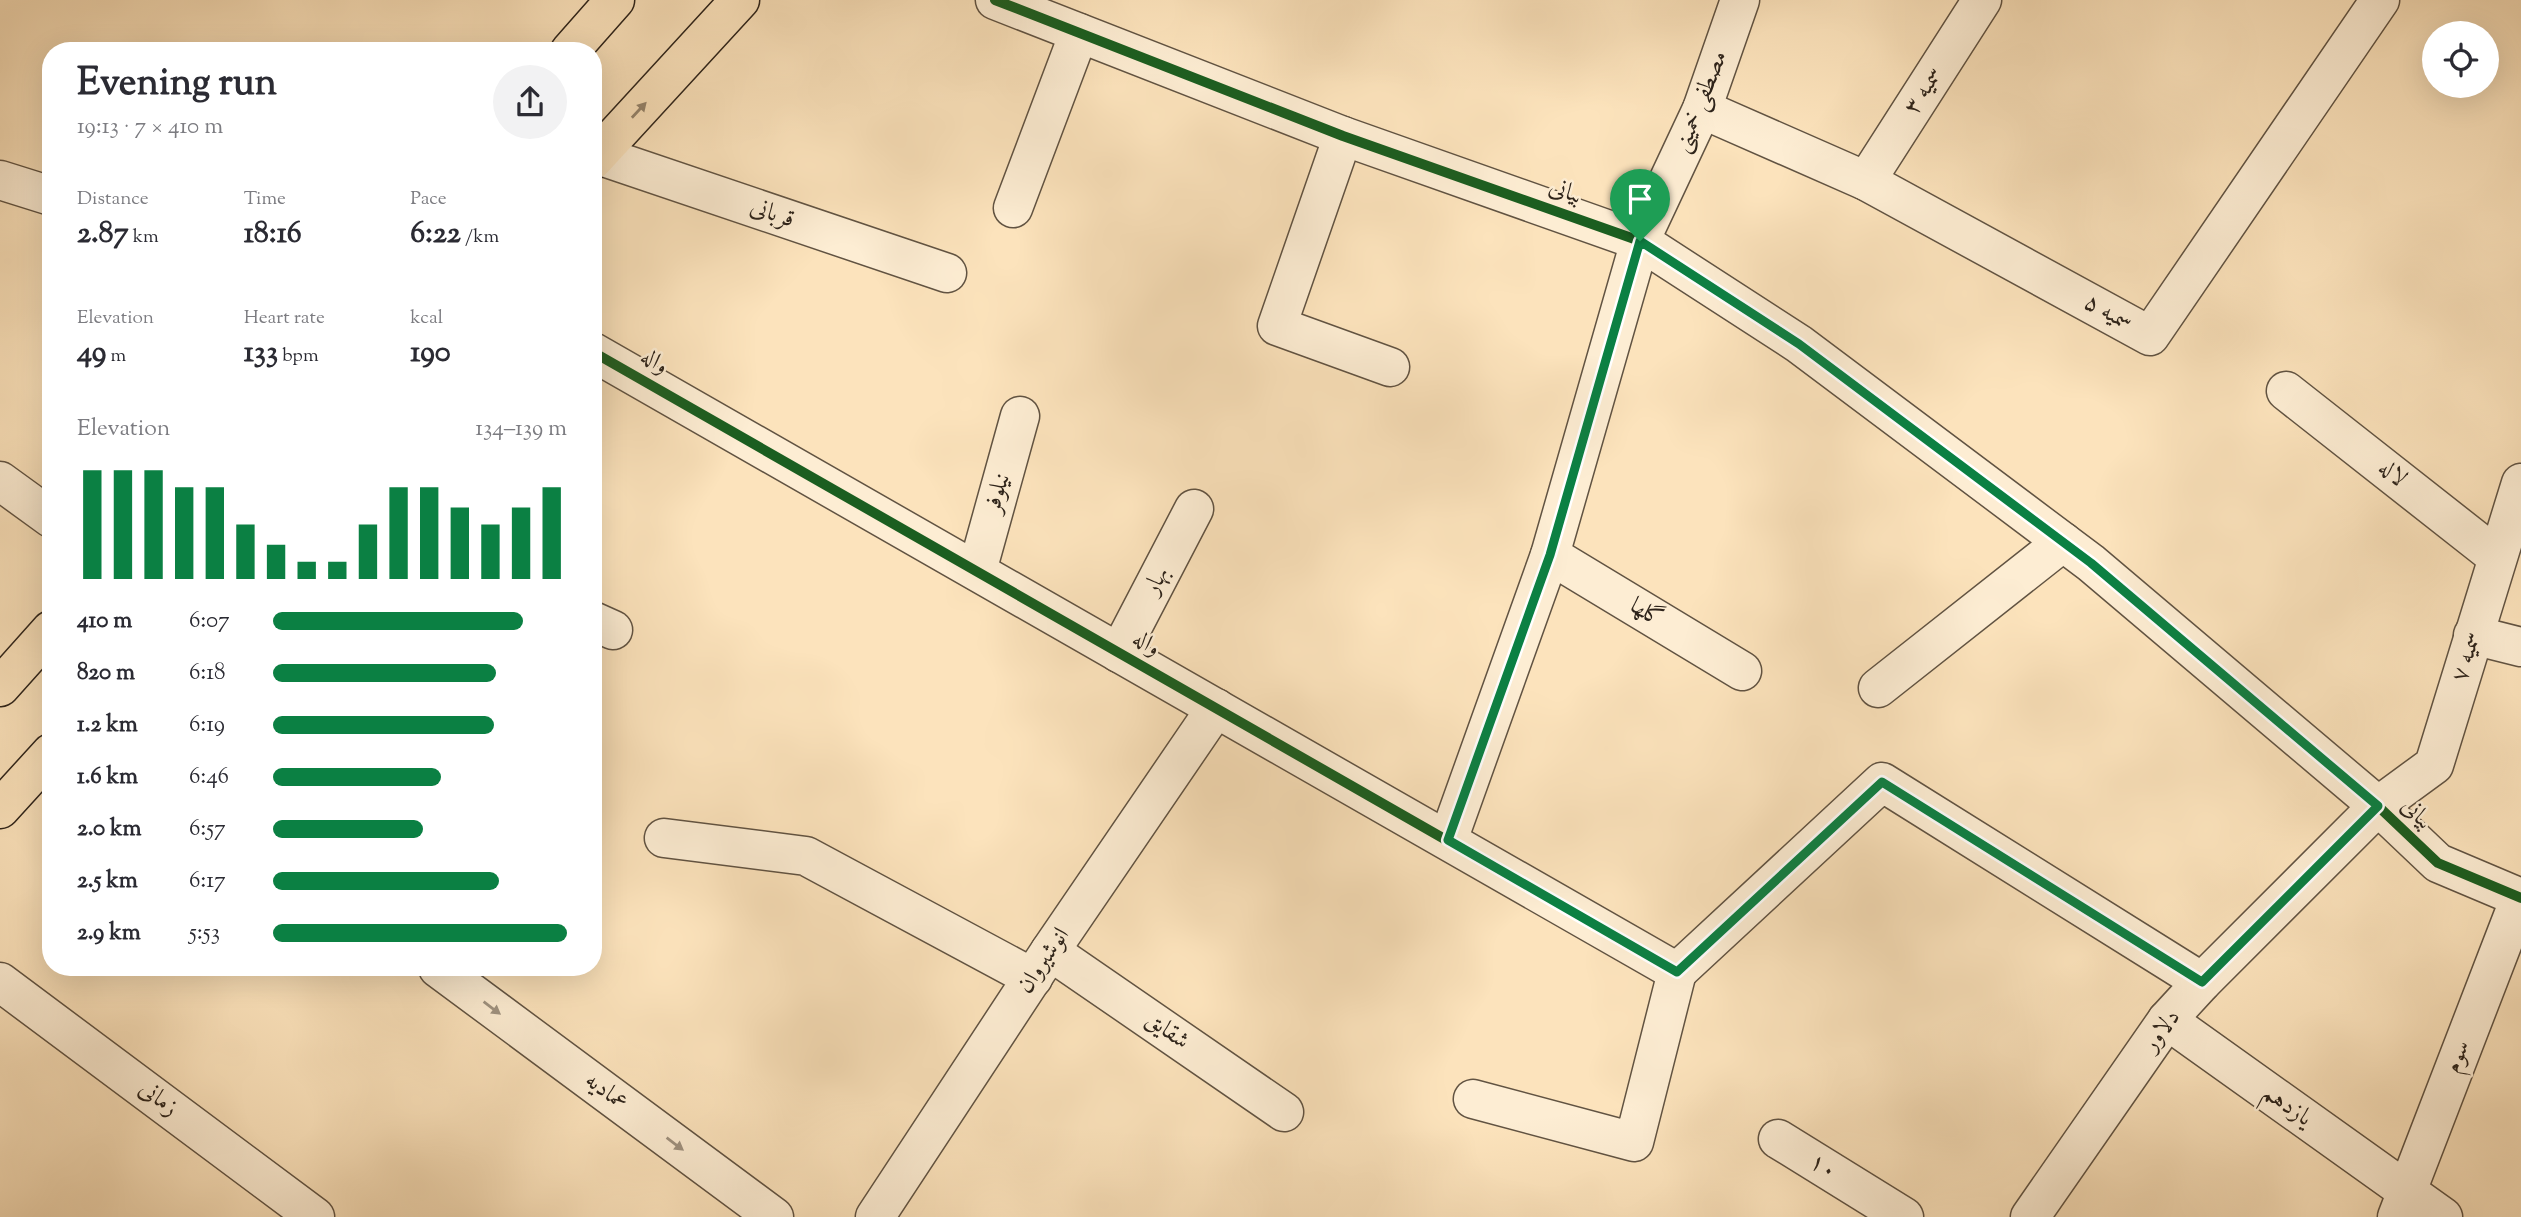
<!DOCTYPE html>
<html lang="en">
<head>
<meta charset="utf-8">
<style>
  :root { --surface:#fff; --page:#f2f2f3; --text:#2b2b33; --muted:#7c7c81; --accent:#0b8043 }
  body { margin:0; font-family:"Sorts Mill Goudy",Amiri,serif; background:var(--page); color:var(--text); height:100vh; display:flex; flex-direction:column; font-size:26px; white-space:nowrap }
  * { box-sizing:border-box; margin:0 }
  p { font-size:23px; color:var(--muted) }
  .icon { flex:none; width:38px; height:38px; fill:none; stroke:currentColor; stroke-width:2; stroke-linecap:round; stroke-linejoin:round }
  .map { position:relative; flex:1; overflow:hidden }
  .details { position:absolute; left:42px; top:42px; width:560px; height:934px; display:flex; flex-direction:column; background:var(--surface); border-radius:28px; box-shadow:0 7px 28px #0002 }
  .details>* { flex:none }
  .fabs { position:absolute; left:2422px; top:21px; display:grid; gap:14px }
  .fabs a { display:grid; place-items:center; width:77px; height:77px; border-radius:50%; background:var(--surface); box-shadow:0 7px 28px #0002; font-size:35px }
  .pin { position:absolute; display:grid; place-items:center; width:60px; height:60px; color:#fff; margin:-72px -30px; border-radius:50% 50% 50% 0; rotate:-45deg; box-shadow:0 0 7px #0007 }
  .pin .icon { rotate:45deg }
  .round { display:grid; place-items:center; flex:none; width:74px; height:74px; border-radius:37px; background:var(--page) }
  .headline { display:flex; align-items:center; justify-content:space-between; height:119px; padding:0 35px }
  h1 { font-size:38px; font-weight:800; line-height:52px }
  .figures { display:grid; grid-template-columns:repeat(3,1fr); gap:10px; height:119px; padding:7px 35px }
  .figures div { display:grid; align-content:center }
  .figures b { font-size:30px; font-weight:800 }
  .figures small { font-size:19px; font-weight:400 }
  .figures p { font-size:19px }
  .chart { height:196px; padding:14px 35px }
  .chart p { display:flex; justify-content:space-between }
  .chart svg { width:100%; height:126px; margin-top:7px; stroke:var(--accent); stroke-width:6 }
  ul { padding:0 35px; list-style:none; font-size:23px }
  li { display:grid; grid-template-columns:112px 84px 1fr; align-items:center; height:52px }
  li i { height:18px; border-radius:9px; background:var(--accent) }
  .map>svg:first-child { display:block }
  .lines { fill:none; stroke-linecap:round; stroke-linejoin:round }
  .minor-casing { stroke:#615342; stroke-width:41 }
  .major-casing { stroke:#2d231a; stroke-width:41 }
  .minor { stroke:#fdedd3; stroke-width:38 }
  .major { stroke:#fce3bc; stroke-width:38 }
  .cycleway-casing { stroke:#fdedd3; stroke-width:15 }
  .cycleway { stroke:#1b5e20; stroke-width:10 }
  .oneway { fill:#94836b }
  .oneway2 { fill:#9f9280 }
  .route-casing { stroke:#fff; stroke-width:14 }
  .route { stroke:#0b8043; stroke-width:9 }
  .labels { text-anchor:middle; dominant-baseline:central; stroke-width:5; stroke-linejoin:round; paint-order:stroke }
  .street-label { font-size:24px; fill:#2d231a; stroke:#fdedd3 }
</style>
</head>
<body>
<div class="map">
<svg width="2521" height="1217" viewBox="0 0 2521 1217">
  <rect width="100%" height="100%" fill="#fce3bc"/>
  <filter id="stains"><feTurbulence type="fractalNoise" baseFrequency=".00286" numOctaves="4"/><feColorMatrix values="0 0 0 0 .2 0 0 0 0 .09 0 0 0 0 .02 0 0 0 .5 -.17"/></filter>
  <radialGradient id="worn" r=".72"><stop offset=".6" stop-color="#630" stop-opacity="0"/><stop offset="1" stop-color="#630" stop-opacity=".3"/></radialGradient>
  <g class="lines">
    <defs>
      <g id="minor">
        <path d="M995,0L1343,136L1640,241L1799,344L2091,563L2378,806L2438,863L2521,898"/>
        <path d="M1702,109L1866,181L2150,336L2380,0"/>
        <path d="M1343,136L1277,326L1390,367"/>
        <path d="M598,155L947,273"/>
        <path d="M0,180L51,196"/>
        <path d="M1866,181L1982,0"/>
        <path d="M1013,208L1079,33"/>
        <path d="M593,352L1677,972"/>
        <path d="M2286,391L2497,557"/>
        <path d="M0,481L51,518"/>
        <path d="M1550,555L1742,671"/>
        <path d="M977,571L1020,416"/>
        <path d="M593,621L613,630"/>
        <path d="M2473,635L2521,647"/>
        <path d="M1119,653L1194,509"/>
        <path d="M1878,688L2063,542"/>
        <path d="M664,838L806,856L1033,978"/>
        <path d="M1448,840L1550,555L1640,241L1702,109L1740,0"/>
        <path d="M1050,951L1284,1112"/>
        <path d="M438,968L774,1217"/>
        <path d="M1677,972L1882,782L2202,982"/>
        <path d="M0,982L315,1217"/>
        <path d="M2167,1020L2443,1217"/>
        <path d="M1473,1099L1634,1142L1677,972"/>
        <path d="M1778,1139L1904,1217"/>
        <path d="M875,1217L1050,951L1216,708"/>
        <path d="M2030,1217L2167,1020L2202,982L2378,806L2434,765L2521,483"/>
        <path d="M2397,1217L2520,898"/>
      </g>
      <g id="major">
        <path d="M570,51L615,0"/>
        <path d="M593,160L740,0"/>
        <path d="M0,687L51,630"/>
        <path d="M0,809L51,753"/>
      </g>
    </defs>
    <use href="#minor" class="minor-casing"/>
    <use href="#major" class="major-casing"/>
    <use href="#minor" class="minor"/>
    <use href="#major" class="major"/>
    <defs>
      <g id="cycleway">
        <path d="M995,0L1343,136L1640,241L1799,344L2091,563L2378,806L2438,863L2521,898"/>
        <path d="M593,352L1677,972L1882,782L2202,982"/>
      </g>
    </defs>
    <use href="#cycleway" class="cycleway-casing"/>
    <use href="#cycleway" class="cycleway"/>
  </g>
  <defs><path id="oneway-solid" d="M-6-.8H1V-3.2L6.5 0L1 3.2V.8H-6Z" transform="scale(1.75)"/></defs>
  <use class="oneway" href="#oneway-solid" transform="translate(639 110) rotate(-47)"/>
  <g class="oneway2">
    <use href="#oneway-solid" transform="translate(492 1008) rotate(37)"/>
    <use href="#oneway-solid" transform="translate(675 1144) rotate(37)"/>
  </g>
  <g class="lines">
    <defs>
      <path id="route" d="M1640,241L1799,344L2091,563L2378,806L2202,982L1882,782L1677,972L1448,840L1550,555Z"/>
    </defs>
    <use href="#route" class="route-casing"/>
    <use href="#route" class="route"/>
  </g>
  <g class="labels">
    <g class="street-label">
      <text transform="translate(1924 91) rotate(-58)">سمیه ۳</text>
      <text transform="translate(1701 102) rotate(-68)">مصطفی خمینی</text>
      <text transform="translate(1565 192) rotate(19)">بیانی</text>
      <text transform="translate(772 214) rotate(19)">قربانی</text>
      <text transform="translate(2108 313) rotate(29)">سمیه ۵</text>
      <text transform="translate(654 362) rotate(30)">واله</text>
      <text transform="translate(2392 474) rotate(38)">لاله</text>
      <text transform="translate(998 493) rotate(-74)">نیلوفر</text>
      <text transform="translate(1157 581) rotate(-63)">بهار</text>
      <text transform="translate(1646 613) rotate(31)">گلها</text>
      <text transform="translate(1146 644) rotate(30)">واله</text>
      <text transform="translate(2467 657) rotate(-73)">سمیه ۷</text>
      <text transform="translate(2416 814) rotate(44)">بیانی</text>
      <text transform="translate(1044 961) rotate(-56)">انوشیروان</text>
      <text transform="translate(1167 1031) rotate(35)">شقایق</text>
      <text transform="translate(2162 1031) rotate(-53)">دلاور</text>
      <text transform="translate(2458 1057) rotate(-69)">سوم</text>
      <text transform="translate(606 1092) rotate(37)">عمادیه</text>
      <text transform="translate(158 1099) rotate(37)">زمانی</text>
      <text transform="translate(2287 1106) rotate(35)">یازدهم</text>
      <text transform="translate(1823 1167) rotate(32)">۱۰</text>
    </g>
  </g>
  <rect width="100%" height="100%" filter="url(#stains)"/>
  <rect width="100%" height="100%" fill="url(#worn)"/>
</svg>
<div class="fabs">
<a><svg class="icon" aria-label="locate" viewBox="0 0 24 24"><circle cx="12" cy="12" r="6"/><path d="M12 2v4M12 18v4M2 12h4M18 12h4"/></svg></a>
</div>
<div class="pin" style="left:1640px;top:241px;background:#1e9e55"><svg class="icon" aria-label="arrive" viewBox="0 0 24 24"><path d="M6 21V4h12l-3 4 3 4H6"/></svg></div>
<section class="details">
<div class="headline"><div><h1>Evening run</h1><p>19:13 · 7 × 410 m</p></div><a class="round"><svg class="icon" aria-label="share" viewBox="0 0 24 24"><path d="M12 15V3M7 8l5-5 5 5M5 13v7h14v-7"/></svg></a></div>
<div class="figures">
<div><p>Distance</p><b>2.87<small> km</small></b></div>
<div><p>Time</p><b>18:16</b></div>
<div><p>Pace</p><b>6:22<small> /km</small></b></div>
</div>
<div class="figures">
<div><p>Elevation</p><b>49<small> m</small></b></div>
<div><p>Heart rate</p><b>133<small> bpm</small></b></div>
<div><p>kcal</p><b>190</b></div>
</div>
<div class="chart"><p><span>Elevation</span>134–139 m</p>
<svg viewBox="0 0 160 44" preserveAspectRatio="none"><path d="M5 44V6M15 44V6M25 44V6M35 44V12M45 44V12M55 44V25M65 44V32M75 44V38M85 44V38M95 44V25M105 44V12M115 44V12M125 44V19M135 44V25M145 44V19M155 44V12"/></svg>
</div>
<ul>
<li><b>410 m</b>6:07<i style="width:85%"></i></li>
<li><b>820 m</b>6:18<i style="width:76%"></i></li>
<li><b>1.2 km</b>6:19<i style="width:75%"></i></li>
<li><b>1.6 km</b>6:46<i style="width:57%"></i></li>
<li><b>2.0 km</b>6:57<i style="width:51%"></i></li>
<li><b>2.5 km</b>6:17<i style="width:77%"></i></li>
<li><b>2.9 km</b>5:53<i style="width:100%"></i></li>
</ul>
</section>
</div>
</body>
</html>
